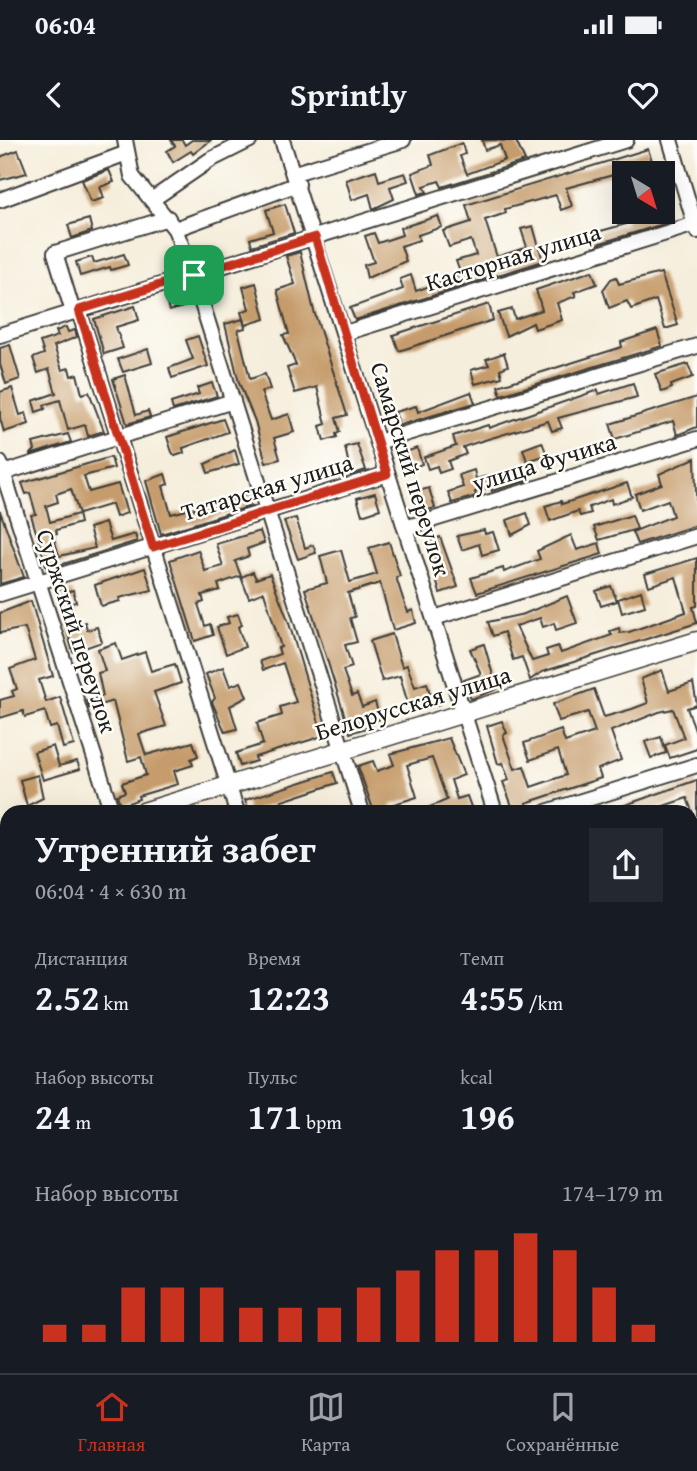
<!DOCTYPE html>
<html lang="ru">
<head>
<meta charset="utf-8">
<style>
  :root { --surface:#171b24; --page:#242831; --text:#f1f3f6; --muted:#9ea1a6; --line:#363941; --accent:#c8321e }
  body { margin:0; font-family:"Gentium Book Plus",serif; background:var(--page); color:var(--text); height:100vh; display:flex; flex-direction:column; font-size:26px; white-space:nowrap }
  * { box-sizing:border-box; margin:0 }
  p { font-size:23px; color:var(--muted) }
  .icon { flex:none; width:38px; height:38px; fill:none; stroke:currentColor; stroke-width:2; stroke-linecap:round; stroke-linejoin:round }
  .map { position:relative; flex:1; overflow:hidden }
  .panel { position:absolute; left:0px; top:665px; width:698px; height:569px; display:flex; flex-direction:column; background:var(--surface); border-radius:21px 21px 0 0; box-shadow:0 7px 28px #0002 }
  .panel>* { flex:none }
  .needle { width:46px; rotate:142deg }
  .tools { position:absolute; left:612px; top:21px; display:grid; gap:14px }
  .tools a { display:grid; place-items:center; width:63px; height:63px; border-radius:0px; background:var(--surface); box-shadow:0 7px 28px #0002; font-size:35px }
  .pin { position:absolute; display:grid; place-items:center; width:60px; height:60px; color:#fff; margin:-30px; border-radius:14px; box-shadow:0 4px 10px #0006 }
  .round { display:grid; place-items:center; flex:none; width:74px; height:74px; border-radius:0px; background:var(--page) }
  .overview { display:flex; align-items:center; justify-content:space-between; height:119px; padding:0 35px }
  h1 { font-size:38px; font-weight:600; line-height:52px }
  .figures { display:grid; grid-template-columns:repeat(3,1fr); gap:10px; height:119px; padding:7px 35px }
  .figures div { display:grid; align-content:center }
  .figures b { font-size:35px; font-weight:600 }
  .figures small { font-size:19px; font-weight:400 }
  .figures p { font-size:19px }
  .chart { height:196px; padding:14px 35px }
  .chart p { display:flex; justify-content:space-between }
  .chart svg { width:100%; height:126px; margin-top:7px; stroke:var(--accent); stroke-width:6 }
  .status { display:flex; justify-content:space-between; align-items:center; height:49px; padding:0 35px; background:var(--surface); direction:ltr }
  .status svg { height:19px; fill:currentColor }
  header { display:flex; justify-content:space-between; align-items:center; height:91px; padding:0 35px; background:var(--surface); font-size:32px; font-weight:600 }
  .menu { display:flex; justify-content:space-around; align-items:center; height:98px; border-top:2px solid var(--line); background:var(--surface); font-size:19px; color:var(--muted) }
  .menu a { display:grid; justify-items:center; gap:4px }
  .menu .on { color:var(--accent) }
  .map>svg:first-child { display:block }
  .building { fill:#c69c6c }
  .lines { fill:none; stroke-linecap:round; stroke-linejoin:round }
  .minor-casing { stroke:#3d3c39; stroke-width:18 }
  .major-casing { stroke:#3d3c39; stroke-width:21 }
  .minor { stroke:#fff; stroke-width:14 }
  .major { stroke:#fff; stroke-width:18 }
  .route-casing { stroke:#fff; stroke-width:14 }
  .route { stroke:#c8321e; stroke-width:9 }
  .labels { text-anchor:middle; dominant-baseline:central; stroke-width:5; stroke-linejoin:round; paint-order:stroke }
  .street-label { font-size:24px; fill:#1c1c1c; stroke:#fdfcf7 }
</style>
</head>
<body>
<div class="status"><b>06:04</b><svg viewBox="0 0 49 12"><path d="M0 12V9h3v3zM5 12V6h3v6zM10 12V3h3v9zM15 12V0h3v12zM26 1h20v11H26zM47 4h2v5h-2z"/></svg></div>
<header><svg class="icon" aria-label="back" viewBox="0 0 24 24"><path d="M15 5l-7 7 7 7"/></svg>Sprintly<svg class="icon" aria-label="heart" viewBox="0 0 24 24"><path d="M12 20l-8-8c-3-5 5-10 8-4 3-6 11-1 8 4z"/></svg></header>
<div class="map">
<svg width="697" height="1233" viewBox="0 0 697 1233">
  <rect width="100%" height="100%" fill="#fdfcf7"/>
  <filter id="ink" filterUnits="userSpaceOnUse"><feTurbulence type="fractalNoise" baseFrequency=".0143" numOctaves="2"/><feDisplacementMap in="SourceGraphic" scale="14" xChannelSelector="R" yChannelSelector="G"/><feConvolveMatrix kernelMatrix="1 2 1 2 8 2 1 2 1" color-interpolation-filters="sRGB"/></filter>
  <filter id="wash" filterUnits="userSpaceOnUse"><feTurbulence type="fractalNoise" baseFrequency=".00686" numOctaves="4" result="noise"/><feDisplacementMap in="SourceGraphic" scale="28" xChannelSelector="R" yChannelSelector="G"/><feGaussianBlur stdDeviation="1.57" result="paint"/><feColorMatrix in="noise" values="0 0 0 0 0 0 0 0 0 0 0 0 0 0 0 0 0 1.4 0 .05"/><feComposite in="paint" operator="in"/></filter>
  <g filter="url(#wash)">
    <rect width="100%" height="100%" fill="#f6eedc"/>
    <g id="blocks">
      <g class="building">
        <path d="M171,0H182L185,5L192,0H211L193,14L191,11L173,22L167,11L175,6Z"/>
        <path d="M482,0L516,1L525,21L442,47L439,41L424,46L427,52L419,54L412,33L433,25L430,15L462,3L465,14L460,16L467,34L505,20L500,5L485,10Z"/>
        <path d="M648,9L653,24L566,48L572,66L561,70L556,55L505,69L506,73L485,80L497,117L527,107L521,89L533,86L543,121L355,180L350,168L403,149L400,139L411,135L416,151L461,135L456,121L476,115L471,100L449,107L443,91L471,82L466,65Z"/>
        <path d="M18,10L27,33L0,40V17Z"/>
        <path d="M109,30L114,42L100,47L104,58L91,62L82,40Z"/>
        <path d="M376,30L379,41L405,33L408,41L390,47L394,59L373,69L369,54L352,60L346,40Z"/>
        <path d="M285,64L294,93L252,106L250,99L273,92L266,70Z"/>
        <path d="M666,71L670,82L594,105L590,94L626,84L625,80L644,74L645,79Z"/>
        <path d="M438,76L442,87L418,95L419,100L401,106L406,121L367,138L364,125L374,122L365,96L374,93L378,103L402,95L400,88Z"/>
        <path d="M89,79L92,91L72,98L68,85Z"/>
        <path d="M300,112L314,171L347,275L336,278L340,292L336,294L337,297L324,301L320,286L326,284L317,247L295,253L287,228L296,225L283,195L289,194L277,150L295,144L286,116Z"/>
        <path d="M124,114L128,125L111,130L110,127L80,136L76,122L92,117L94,123Z"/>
        <path d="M592,131L597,144L574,152L576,156L557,163L562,180L535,189L533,183L506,196L498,173L512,169L515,179L542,170L536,150Z"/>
        <path d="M661,133L678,185L665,189L656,160L631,169L627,161L609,168L603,150L611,139L616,137L619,144Z"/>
        <path d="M256,143L265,179L245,185L241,172L249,169L243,147Z"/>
        <path d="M186,151L190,165L169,171L165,158Z"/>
        <path d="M489,164L493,180L399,211L393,195Z"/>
        <path d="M135,166L139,180L116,187L123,208L104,214L94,179Z"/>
        <path d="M243,179L245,188L238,190L250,239L265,234L270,249L261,252L271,280L289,274L294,292L274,298L280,319L266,323L255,281L239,243L225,184Z"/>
        <path d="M66,187L68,192L75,190L77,197L54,206L62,230L69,228L71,236L77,234L82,254L89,252L104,291L88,296L85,285L68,290L60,260L44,265L45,269L36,272L33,261L56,253L49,229L38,233L33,218L44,214L40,202L58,196L56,191Z"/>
        <path d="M657,190L662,206L501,255L498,246L622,207L621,202Z"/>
        <path d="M198,196L208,226L172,238L169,228L193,219L186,200Z"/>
        <path d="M10,205L20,239L6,244L0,224V208Z"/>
        <path d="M148,209L152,223L123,232L118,219Z"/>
        <path d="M504,213L508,226L500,229L502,237L475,244L471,230L489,225L486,219Z"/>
        <path d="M688,224L693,237L671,245L672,248L662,252L655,234Z"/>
        <path d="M125,235L136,275L148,271L150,277L127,284L113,239Z"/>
        <path d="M212,243L217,256L173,270L171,263L199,254L197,248Z"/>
        <path d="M633,243L637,257L558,278L562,288L552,291L548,281L478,302L463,307L466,314L448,321L451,329L439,333L437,326L428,329L424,317L456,306L453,296L488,285L489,288L598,250L599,254Z"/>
        <path d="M12,248L20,275L26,273L29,284L4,292L0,278V252Z"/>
        <path d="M471,252L475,263L390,288L388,284L398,281L395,272L416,266L418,272Z"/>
        <path d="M697,257V287L677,295L673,281L615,299L610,284Z"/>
        <path d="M223,279L228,292L183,308L184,313L175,316L172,312L167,297Z"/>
        <path d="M68,294L71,302L30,315L35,310L33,303Z"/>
        <path d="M542,302L547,315L527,321L523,309Z"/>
        <path d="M357,304L366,330L351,335L345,307Z"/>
        <path d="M417,308L422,324L412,328L410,323L404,325L400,314Z"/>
        <path d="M235,310L239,324L208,333L205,324Z"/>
        <path d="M111,317L114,328L84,336L89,352L118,344L127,373L116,377L112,364L79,374L71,349L56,354L58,362L46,366L50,382L78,374L80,383L56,390L57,394L53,395L59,416L95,408L89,388L105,383L111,401L135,394L137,401L47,429L31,375L36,374L30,353L26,354L22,343Z"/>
        <path d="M695,318L697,385L637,404L632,392L673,376L668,360L640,370L635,354L662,344L659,334Z"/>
        <path d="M525,326L529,340L492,351L491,347L475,352L476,356L452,363L448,352L463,347L459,335L474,330L476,339Z"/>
        <path d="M165,334L168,344L163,346L171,374L248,355L251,366L161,394L146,341Z"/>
        <path d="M627,343L632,357L612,364L611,359L589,367L591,373L580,376L578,371L550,381L545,366L561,361L562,364Z"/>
        <path d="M429,348L435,368L418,373L412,353Z"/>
        <path d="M375,353L380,369L362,375L357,358Z"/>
        <path d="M0,371L24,437L0,444Z"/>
        <path d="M527,373L531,385L512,395L507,380Z"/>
        <path d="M632,375L637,389L599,400L594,387Z"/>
        <path d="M296,378L305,408L313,405L316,413L298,419L284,381Z"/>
        <path d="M484,390L485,394L493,392L499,410L482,415L479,404L462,410L457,396Z"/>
        <path d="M260,391L264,403L247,409L249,416L235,421L241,436L218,444L220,450L202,455L204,462L198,464L205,486L210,484L213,495L195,501L170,420L198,410L205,431L223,426L216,404Z"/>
        <path d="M571,395L577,410L599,403L602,414L477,453L471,438L503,428L504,432L540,419L537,411Z"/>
        <path d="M440,397L458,447L440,453L435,436L441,434L429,401Z"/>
        <path d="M389,402L400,436L396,437L404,462L408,472L413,470L416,483L393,490L380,443L348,453L355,477L350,478L357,502L345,505L352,527L343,530L352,556L357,554L362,567L375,562L380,579L371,582L373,586L350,593L305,449L327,443L320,416L341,410L350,442L377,434L369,408Z"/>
        <path d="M697,418V466L693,467L697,483L542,532L530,540L522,517L513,520L504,492L493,496L488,482L524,474L567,456L577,483L556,490L554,483L543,487L540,478L516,486L532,521L548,516L546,510L558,506L561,513L612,495L610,491L619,488L620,493L629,492L686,472L676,437L649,446L645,434Z"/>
        <path d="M145,428L152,450L119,458L120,461L101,466L95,445Z"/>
        <path d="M253,432L256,439L270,434L288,480L323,596L255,617L256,621L240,626L236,613L263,604L257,583L282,575L280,567L296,562L283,523L263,530L260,521L280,514L278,508L281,507L264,452L249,458L241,437Z"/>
        <path d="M611,446L617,461L601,466L596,451Z"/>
        <path d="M73,450L76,462L71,463L77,485L85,482L87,490L97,487L102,502L73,512L57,455Z"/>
        <path d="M641,451L645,466L622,473L618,459Z"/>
        <path d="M31,461L53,536L39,540L46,562L60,557L74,605L63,608L57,586L50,588L45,571L25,577L23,571L0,578V560L14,556L12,551L17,549L10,529L35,520L25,488L0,493V473Z"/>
        <path d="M238,474L242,485L238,487L245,507L226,514L217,487L229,483L227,477Z"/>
        <path d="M392,494L402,527L407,525L415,547L427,543L430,554L436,552L440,564L410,571L400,536L382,541L370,501Z"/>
        <path d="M116,503L122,520L145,512L151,531L175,524L181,543L154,552L166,586L139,594L146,615L193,602L198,616L191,619L193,625L174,631L178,644L138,656L139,659L121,666L117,655L125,652L122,643L146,635L141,617L128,621L113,561L89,568L87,561L103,556L98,533L105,531L98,509Z"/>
        <path d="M484,504L497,549L471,559L464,540L481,534L470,509Z"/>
        <path d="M223,527L230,546L241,542L247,557L230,566L237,589L225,592L212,562L215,558L206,534Z"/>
        <path d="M662,530L669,551L693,543L697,565L687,568L697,595V609L670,618L665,605L684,598L673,569L659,572L611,591L621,620L598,629L601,638L526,663L527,666L514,671L503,642L509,640L503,623L498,624L487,586L502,581L507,593L503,595L515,629L524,626L531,647L566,635L558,610L530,620L524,603L561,590L565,602L595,592L588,572L559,581L553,564L594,549L604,577L632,569L648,563L641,539Z"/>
        <path d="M661,597L666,613L651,618L645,602Z"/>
        <path d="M449,598L464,635L451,640L457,659L467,656L471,667L456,672H418L447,660L432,618L407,625L417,657L391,665L393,672H374L358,626L373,621L377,631L394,625L390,614Z"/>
        <path d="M53,606L59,626L77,621L80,629L43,640L34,612Z"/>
        <path d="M333,632L337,643L249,672L245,660Z"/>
        <path d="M38,635L43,658L27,666L20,640Z"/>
        <path d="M697,640V684L687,658L646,672H605Z"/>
      </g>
    </g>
  </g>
  <g filter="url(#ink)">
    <use href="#blocks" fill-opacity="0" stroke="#3d3c39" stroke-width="2"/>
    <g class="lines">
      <defs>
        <g id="minor">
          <path d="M125,0L132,36L175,89L193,135L362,672"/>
          <path d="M282,0L495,672"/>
          <path d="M670,0L697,91"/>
          <path d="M295,33L403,0"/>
          <path d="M153,59L210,20L250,0"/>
          <path d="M0,60L127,13"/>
          <path d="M175,89L298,44"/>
          <path d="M79,171L237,672"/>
          <path d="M73,172L55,113L168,78"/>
          <path d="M345,193L695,84"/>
          <path d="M0,195L626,0"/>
          <path d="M378,302L697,206"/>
          <path d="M0,323L112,672"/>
          <path d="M0,334L233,261"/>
          <path d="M405,388L697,299"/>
          <path d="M0,454L387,334"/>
          <path d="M434,478L697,396"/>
          <path d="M546,672L697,625"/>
          <path d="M691,727L697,725"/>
          <path d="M0,744L7,768"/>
          <path d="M691,823L697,821"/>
          <path d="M691,920L697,918"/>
          <path d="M691,1020L697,1018"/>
          <path d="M691,1082L697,1081"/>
          <path d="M691,1170L697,1169"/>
          <path d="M0,1189L7,1211"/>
          <path d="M12,1227L14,1233"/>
          <path d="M149,1227L151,1233"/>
          <path d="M283,1227L285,1233"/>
          <path d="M409,1227L411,1233"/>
          <path d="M535,1227L537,1233"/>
          <path d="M665,1227L667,1233"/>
          <path d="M111,1233L129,1227"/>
        </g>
        <g id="major">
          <path d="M143,672L697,501"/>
          <path d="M0,716L7,714"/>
        </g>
      </defs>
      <use href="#minor" class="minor-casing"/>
      <use href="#major" class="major-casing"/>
      <use href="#minor" class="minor"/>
      <use href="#major" class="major"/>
    </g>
  </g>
  <g class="lines" filter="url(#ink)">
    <defs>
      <path id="route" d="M315,97L387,334L153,407L79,170Z"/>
    </defs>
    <use href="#route" class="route-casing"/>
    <use href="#route" class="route"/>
  </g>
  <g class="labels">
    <g class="street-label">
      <text transform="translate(513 117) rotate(-17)">Касторная улица</text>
      <text transform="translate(544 322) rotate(-17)">улица Фучика</text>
      <text transform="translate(411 329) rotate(73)">Самарский переулок</text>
      <text transform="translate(267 347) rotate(-17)">Татарская улица</text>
      <text transform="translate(77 491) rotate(72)">Суржский переулок</text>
      <text transform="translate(413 563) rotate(-17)">Белорусская улица</text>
    </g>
  </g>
</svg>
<div class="tools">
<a><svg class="needle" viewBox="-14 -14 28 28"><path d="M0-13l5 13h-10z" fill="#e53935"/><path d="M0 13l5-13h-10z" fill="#9ea1a6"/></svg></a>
</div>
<div class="pin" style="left:194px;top:135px;background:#1e9e55"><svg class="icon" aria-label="arrive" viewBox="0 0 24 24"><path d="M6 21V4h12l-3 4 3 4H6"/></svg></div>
<section class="panel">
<div class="overview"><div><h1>Утренний забег</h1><p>06:04 · 4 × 630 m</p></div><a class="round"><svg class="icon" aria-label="share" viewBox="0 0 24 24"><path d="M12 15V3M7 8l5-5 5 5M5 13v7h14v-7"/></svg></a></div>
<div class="figures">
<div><p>Дистанция</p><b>2.52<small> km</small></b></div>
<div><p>Время</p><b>12:23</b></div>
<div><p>Темп</p><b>4:55<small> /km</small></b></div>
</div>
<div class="figures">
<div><p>Набор высоты</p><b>24<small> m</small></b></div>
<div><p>Пульс</p><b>171<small> bpm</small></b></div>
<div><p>kcal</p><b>196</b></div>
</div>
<div class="chart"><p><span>Набор высоты</span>174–179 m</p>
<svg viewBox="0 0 160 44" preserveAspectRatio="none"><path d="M5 44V38M15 44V38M25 44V25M35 44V25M45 44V25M55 44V32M65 44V32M75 44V32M85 44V25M95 44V19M105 44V12M115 44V12M125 44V6M135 44V12M145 44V25M155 44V38"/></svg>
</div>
</section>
</div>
<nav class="menu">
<a class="on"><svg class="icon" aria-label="home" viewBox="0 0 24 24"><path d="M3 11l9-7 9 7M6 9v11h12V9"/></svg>Главная</a>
<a><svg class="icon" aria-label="map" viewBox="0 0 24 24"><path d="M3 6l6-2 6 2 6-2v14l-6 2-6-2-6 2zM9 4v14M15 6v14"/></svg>Карта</a>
<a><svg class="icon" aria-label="saved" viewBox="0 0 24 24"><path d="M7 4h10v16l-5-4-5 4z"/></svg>Сохранённые</a>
</nav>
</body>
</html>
